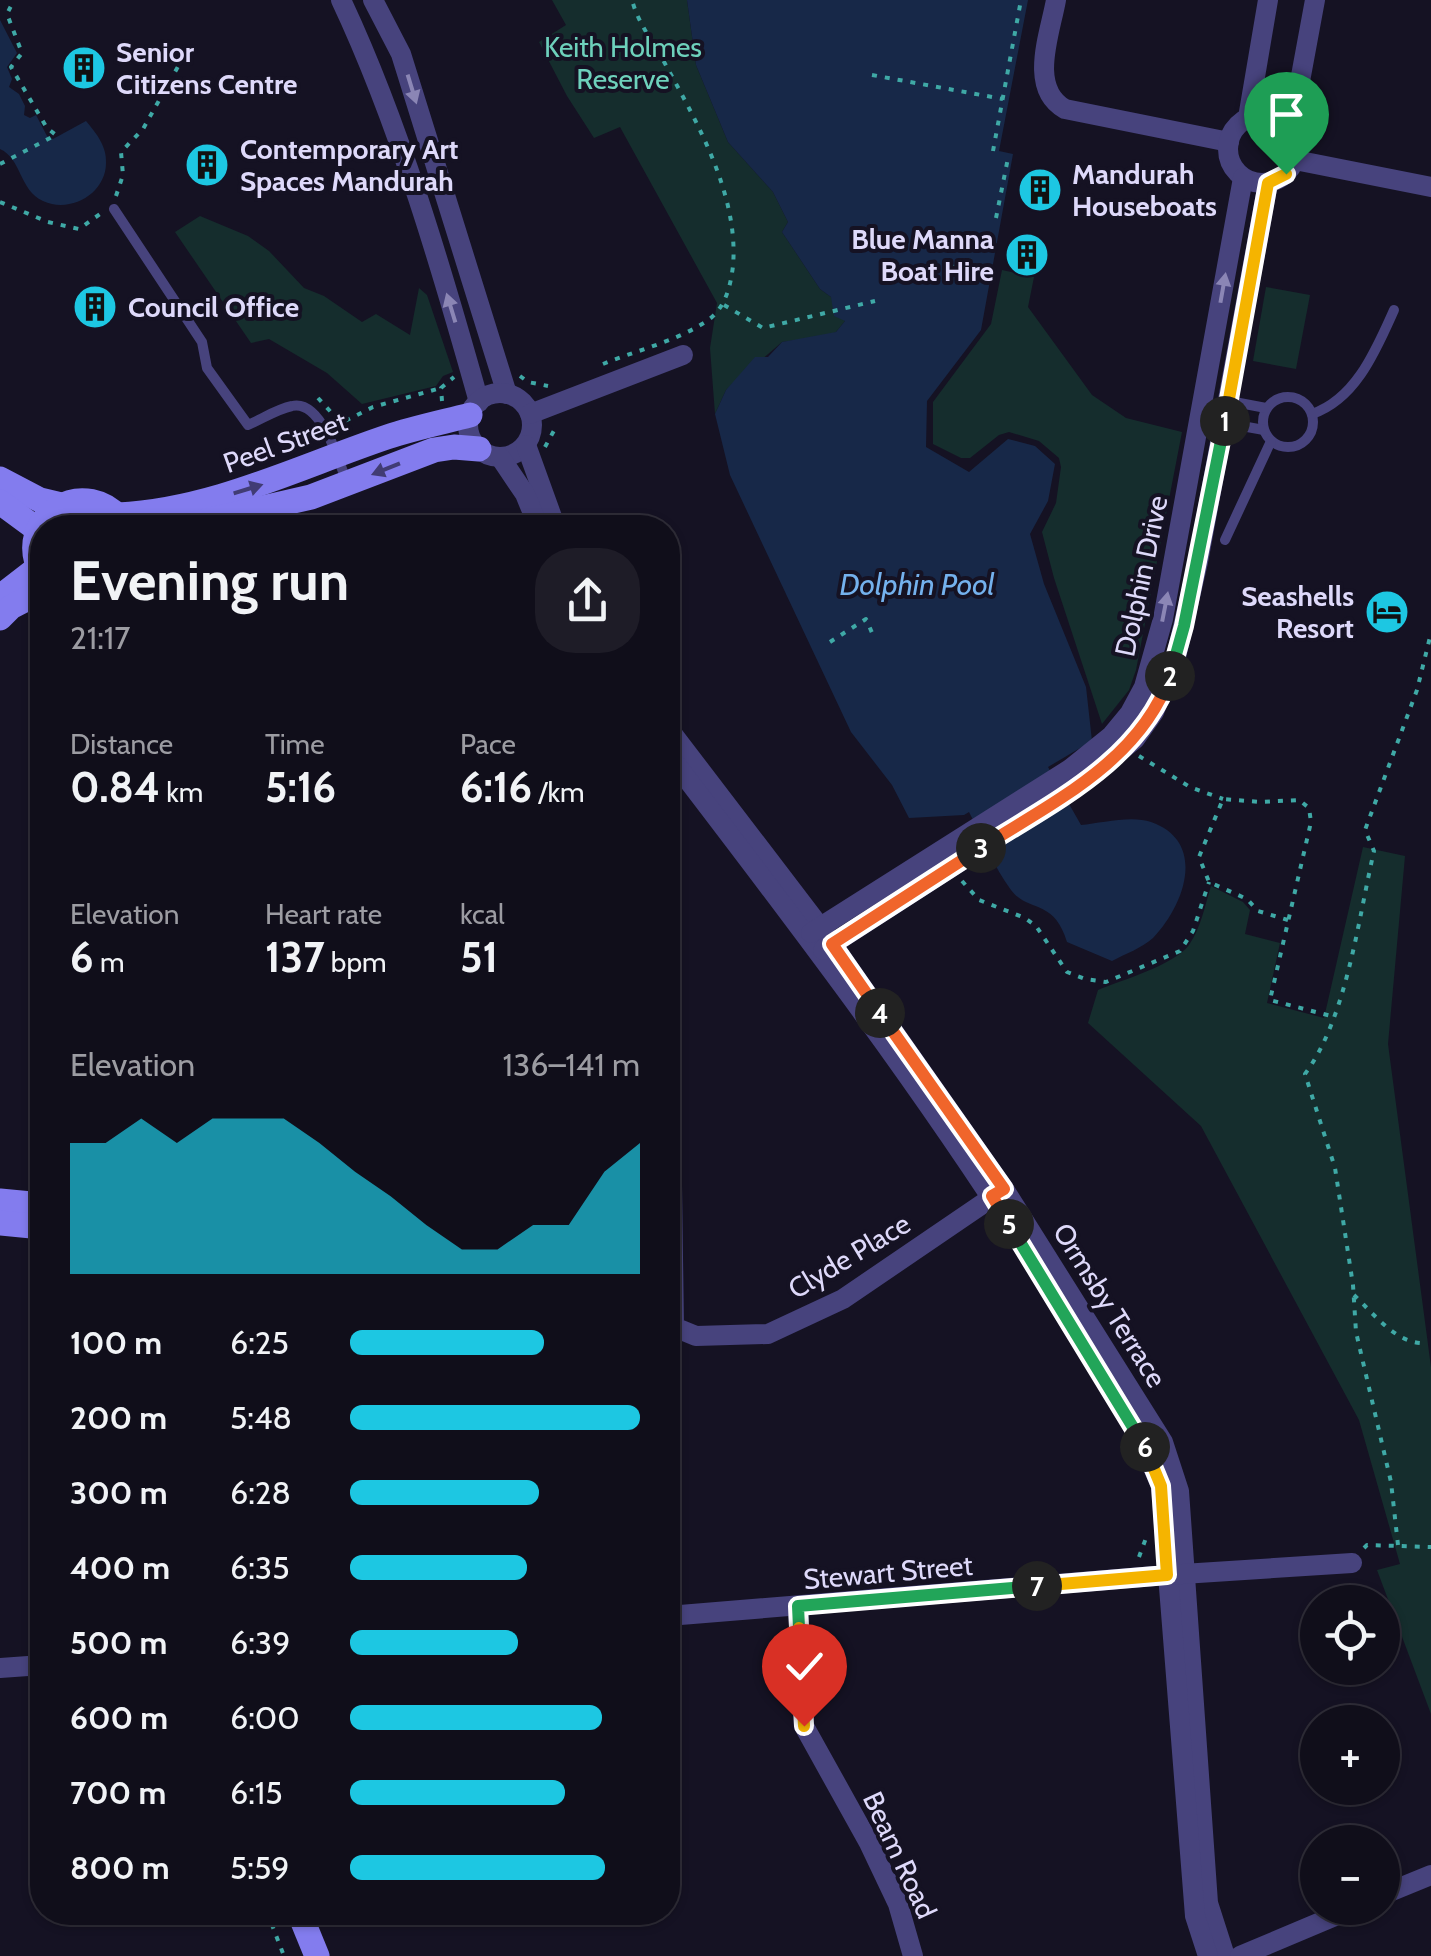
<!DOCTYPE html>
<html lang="en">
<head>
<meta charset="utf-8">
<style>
  :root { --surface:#100e1a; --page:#1e1c27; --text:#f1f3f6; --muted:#9c9ca2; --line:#302e39; --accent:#1dc7e2 }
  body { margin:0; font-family:Cabin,sans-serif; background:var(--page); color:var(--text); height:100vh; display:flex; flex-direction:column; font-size:38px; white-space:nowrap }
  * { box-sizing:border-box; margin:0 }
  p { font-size:32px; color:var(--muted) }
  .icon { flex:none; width:55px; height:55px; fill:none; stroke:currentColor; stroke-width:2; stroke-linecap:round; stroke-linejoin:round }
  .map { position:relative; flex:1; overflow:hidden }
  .panel { position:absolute; left:30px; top:515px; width:650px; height:1410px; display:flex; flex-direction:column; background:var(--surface); border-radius:40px; box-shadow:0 2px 8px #0004,0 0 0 2px var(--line) }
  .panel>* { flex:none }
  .tools { position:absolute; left:1300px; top:1585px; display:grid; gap:20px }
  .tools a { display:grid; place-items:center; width:100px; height:100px; border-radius:50%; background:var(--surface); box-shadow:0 2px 8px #0004,0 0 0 2px var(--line); font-size:50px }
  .pin { position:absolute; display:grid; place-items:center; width:85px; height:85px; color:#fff; margin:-102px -42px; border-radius:50% 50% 50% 0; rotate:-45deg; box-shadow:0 0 10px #0007 }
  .pin .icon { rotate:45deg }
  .km { position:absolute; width:50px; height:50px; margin:-25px; border-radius:50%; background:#222; color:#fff; font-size:28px; line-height:50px; text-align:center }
  .round { display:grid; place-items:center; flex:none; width:105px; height:105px; border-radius:40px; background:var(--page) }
  .overview { display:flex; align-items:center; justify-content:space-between; height:170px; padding:0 40px }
  h1 { font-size:55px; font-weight:700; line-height:75px }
  .figures { display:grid; grid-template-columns:repeat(3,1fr); gap:15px; height:170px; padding:10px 40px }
  .figures div { display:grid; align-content:center }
  .figures b { font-size:42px; font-weight:700 }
  .figures small { font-size:28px; font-weight:400 }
  .figures p { font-size:28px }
  .chart { height:280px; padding:20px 40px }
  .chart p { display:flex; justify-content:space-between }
  .chart svg { width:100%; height:180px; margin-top:10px; fill:var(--accent); opacity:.7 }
  ul { padding:0 40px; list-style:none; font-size:32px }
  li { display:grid; grid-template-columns:160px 120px 1fr; align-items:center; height:75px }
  li i { height:25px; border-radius:12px; background:var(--accent) }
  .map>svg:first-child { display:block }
  .green { fill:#152d2d }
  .water { fill:#172848 }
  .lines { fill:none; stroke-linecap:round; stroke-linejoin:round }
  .path { stroke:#3fa9a6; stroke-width:4; stroke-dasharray:5 8; stroke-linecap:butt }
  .lane { stroke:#47437d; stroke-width:10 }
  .street { stroke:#47437d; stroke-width:20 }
  .secondary { stroke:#837cee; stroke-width:25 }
  .oneway { fill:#8b86b5 }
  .oneway2 { fill:#413c74 }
  .split-1-casing { stroke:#fff; stroke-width:20 }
  .split-2-casing { stroke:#fff; stroke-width:20 }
  .split-3-casing { stroke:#fff; stroke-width:20 }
  .split-4-casing { stroke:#fff; stroke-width:20 }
  .split-5-casing { stroke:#fff; stroke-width:20 }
  .split-6-casing { stroke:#fff; stroke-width:20 }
  .split-7-casing { stroke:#fff; stroke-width:20 }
  .split-8-casing { stroke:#fff; stroke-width:20 }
  .split-9-casing { stroke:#fff; stroke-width:20 }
  .split-1 { stroke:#f5b400; stroke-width:12 }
  .split-2 { stroke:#22a559; stroke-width:12 }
  .split-3 { stroke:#f0652b; stroke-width:12 }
  .split-4 { stroke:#f0652b; stroke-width:12 }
  .split-5 { stroke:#f0652b; stroke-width:12 }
  .split-6 { stroke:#22a559; stroke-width:12 }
  .split-7 { stroke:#f5b400; stroke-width:12 }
  .split-8 { stroke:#22a559; stroke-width:12 }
  .split-9 { stroke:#f5b400; stroke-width:12 }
  .labels { text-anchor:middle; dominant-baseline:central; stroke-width:8; stroke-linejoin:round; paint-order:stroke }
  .park-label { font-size:28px; fill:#6ed1bc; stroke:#151223 }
  .poi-label { font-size:28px; font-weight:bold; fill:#ded9fa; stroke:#151223; text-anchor:start }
  .street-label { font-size:28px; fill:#ded9fa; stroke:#151223 }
  .water-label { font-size:30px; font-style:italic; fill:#74b1ed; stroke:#151223 }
</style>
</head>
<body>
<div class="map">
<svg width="1431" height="1956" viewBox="0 0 1431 1956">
  <rect width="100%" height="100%" fill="#151223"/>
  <g class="green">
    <path d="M552,0H687L696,65L728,142L773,192L788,222L782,232L820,289L831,297L845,321L836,332L827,336L782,342L726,390L715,414L710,348L717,303L620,127L594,138L567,96L539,42L566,25Z"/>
    <path d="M200,216L248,236L269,251L304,288L324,296L362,322L376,314L410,335L419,288L427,295L453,372L443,376L436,386L362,404L327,373L269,339L251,343L175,232Z"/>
    <path d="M1002,270L1034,277L1028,307L1092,395L1126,418L1182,432L1136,670L1129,690L1102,724L1054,578L1042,532L1056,503L1061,467L1059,458L1039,441L1009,432L999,435L970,458H961L933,444V402L991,324Z"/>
    <path d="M1266,287L1310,295L1296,369L1253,361Z"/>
    <path d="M1363,847L1405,856L1388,1044L1431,1367V1714L1377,1570L1400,1564L1359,1420L1201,1126L1088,1023L1098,990C1122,980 1174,965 1189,945C1201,928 1205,905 1211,886L1243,902L1250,910L1245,934L1280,943L1267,1003L1324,1018Z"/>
  </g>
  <g class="water">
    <path d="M687,0H1028L999,151L1013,154L981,330L927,401L926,447L969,472L1008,439L1035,446L1055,464L1048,501L1030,534L1044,584L1086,687L1092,741L1048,767L1081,825C1101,823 1132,815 1151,822C1208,842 1184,906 1153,938C1142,948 1125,954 1112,961L1067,942C1054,898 1028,913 1011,890C994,867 982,837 969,812L964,815L909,818L892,785L851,732L730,475L715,414L726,390L755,357H768L782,342L836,332L845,321L834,316L831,297L820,289L782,232L788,222L773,192L728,142L696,65Z"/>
    <path d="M0,20L17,53L7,67L12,79L9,87L19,94L25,106L24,115L30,118L36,115L47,136L53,139L86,121C96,133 107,146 106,163C106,193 71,214 43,201C19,190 22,159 0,149Z"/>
  </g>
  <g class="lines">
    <g class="path">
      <path d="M872,75L1003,99"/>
      <path d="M993,151L1021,0"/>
      <path d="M0,164L56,135L47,128L11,67L22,53L7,14L14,0"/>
      <path d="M116,196L123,175L121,152L143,129L180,63"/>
      <path d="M0,202L48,222L79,229L100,214"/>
      <path d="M996,218L1008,158"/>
      <path d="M945,235L990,246"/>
      <path d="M949,266L968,270L973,242"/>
      <path d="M724,305L763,328L875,301"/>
      <path d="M603,364C635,351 673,342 702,324C724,312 730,290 733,266C739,195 697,122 663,60C652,40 638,23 632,0"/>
      <path d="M520,376L528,382L548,386"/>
      <path d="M318,398L341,423L373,407L441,388"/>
      <path d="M442,401L441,388L454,377"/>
      <path d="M545,447L557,425"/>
      <path d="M830,642L866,619L873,635"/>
      <path d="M1139,756L1190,787L1223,799"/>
      <path d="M962,881L979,900L1025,918L1036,926L1067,972L1085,979L1106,982L1180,951L1193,931L1209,882"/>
      <path d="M1288,920L1258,911L1247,899L1209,882L1199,857L1223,799L1260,802L1299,800L1309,808L1311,822L1270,1000L1331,1016"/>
      <path d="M1354,1295C1374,1314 1397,1345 1426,1343"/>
      <path d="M1398,1545L1391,1482L1356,1332L1353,1285L1335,1168L1305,1074C1347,1017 1358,920 1374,851L1365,830L1417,690L1431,633"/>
      <path d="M1364,1548L1367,1545L1431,1547"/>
      <path d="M1139,1557L1146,1538"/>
      <path d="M267,1912L284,1956"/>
    </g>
    <g class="lane">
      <path d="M114,209L202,342L207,368L248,425C262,419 277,409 292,406C321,399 340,462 347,484"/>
      <circle cx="1288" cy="422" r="25"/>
      <path d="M1229,401L1266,408"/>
      <path d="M1312,414C1356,399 1376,350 1394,310"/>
      <path d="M1225,423L1264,430"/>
      <path d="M1225,540L1271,441"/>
    </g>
    <g class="street">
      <path d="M341,0C399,123 442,270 479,402"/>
      <path d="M373,0L401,54L507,394"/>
      <path d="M1056,0C1050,34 1028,88 1065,109L1229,142"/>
      <circle cx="1262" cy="149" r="34"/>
      <path d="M1248,118L1268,0"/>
      <path d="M1291,130L1315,0"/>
      <path d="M1295,160L1431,187"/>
      <circle cx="500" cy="425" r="32"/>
      <path d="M530,414L683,355"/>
      <path d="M526,445L556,528"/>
      <path d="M500,457L525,494L539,528"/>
      <path d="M668,728L820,927L1004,1189L1163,1442L1179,1491L1208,1903L1225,1956"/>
      <path d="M668,754C799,925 931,1098 1045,1281C1086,1348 1131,1413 1161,1486L1195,1916L1208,1956"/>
      <path d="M811,933L1070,769L1111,736L1130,713L1144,687L1163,619L1243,178"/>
      <path d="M823,950L1080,784L1135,739L1154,712L1176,657L1198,562L1268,183"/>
      <path d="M672,1185L674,1327L696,1336L768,1334L843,1299L1003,1190"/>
      <path d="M798,1606L804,1726L869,1843L898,1904L913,1956"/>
      <path d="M668,1616L1167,1575L1352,1563"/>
      <path d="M0,1668L42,1665"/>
      <path d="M1382,1895L1431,1875"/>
      <path d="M1240,1956L1354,1908"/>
    </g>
    <g class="secondary">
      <path d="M0,479L40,500L61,505"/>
      <path d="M0,502L38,530"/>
      <path d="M118,515C214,510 298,467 387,437C414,428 443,422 470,415"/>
      <path d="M175,528L311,497L434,450L454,447L479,449"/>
      <path d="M42,574C11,518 87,470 125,525"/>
      <path d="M0,597L39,567"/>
      <path d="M0,618L11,607L42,591"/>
      <path d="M0,1201L42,1205"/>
      <path d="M0,1223L42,1227"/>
      <path d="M299,1912L317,1956"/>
    </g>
  </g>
  <defs><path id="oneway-solid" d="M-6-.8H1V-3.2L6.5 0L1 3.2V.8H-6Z" transform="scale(2.5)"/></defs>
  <g class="oneway">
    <use href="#oneway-solid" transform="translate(412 89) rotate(73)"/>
    <use href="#oneway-solid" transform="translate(1223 288) rotate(-80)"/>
    <use href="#oneway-solid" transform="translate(451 308) rotate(-107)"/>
    <use href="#oneway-solid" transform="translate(1165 607) rotate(-79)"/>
  </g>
  <g class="oneway2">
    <use href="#oneway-solid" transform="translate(386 469) rotate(158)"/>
    <use href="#oneway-solid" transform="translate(248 489) rotate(-17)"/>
  </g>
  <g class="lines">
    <defs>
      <path id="split-1" d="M1225,421L1268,183L1286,174"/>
      <path id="split-2" d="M1170,676L1184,626L1225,421"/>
      <path id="split-3" d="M981,848C1053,802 1140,761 1170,676"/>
      <path id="split-4" d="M880,1013L832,944L981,848"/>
      <path id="split-5" d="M880,1013L1004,1189L992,1196L1009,1224"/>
      <path id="split-6" d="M1009,1224L1145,1447"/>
      <path id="split-7" d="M1037,1586L1167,1575L1161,1486L1145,1447"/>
      <path id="split-8" d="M799,1628L798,1606L1037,1586"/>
      <path id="split-9" d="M799,1628L804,1726"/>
    </defs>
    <use href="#split-1" class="split-1-casing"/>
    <use href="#split-2" class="split-2-casing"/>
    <use href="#split-3" class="split-3-casing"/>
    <use href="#split-4" class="split-4-casing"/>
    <use href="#split-5" class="split-5-casing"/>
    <use href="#split-6" class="split-6-casing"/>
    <use href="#split-7" class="split-7-casing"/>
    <use href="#split-8" class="split-8-casing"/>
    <use href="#split-9" class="split-9-casing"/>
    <use href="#split-1" class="split-1"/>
    <use href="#split-2" class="split-2"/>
    <use href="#split-3" class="split-3"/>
    <use href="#split-4" class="split-4"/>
    <use href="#split-5" class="split-5"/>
    <use href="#split-6" class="split-6"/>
    <use href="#split-7" class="split-7"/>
    <use href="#split-8" class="split-8"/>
    <use href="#split-9" class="split-9"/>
  </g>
  <defs>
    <symbol id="building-disc" viewBox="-11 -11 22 22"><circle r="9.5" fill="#1dc7e2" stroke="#151223"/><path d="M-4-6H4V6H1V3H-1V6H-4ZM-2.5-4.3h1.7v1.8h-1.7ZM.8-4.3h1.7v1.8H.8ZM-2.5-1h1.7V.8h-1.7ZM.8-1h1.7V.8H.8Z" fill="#111"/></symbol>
    <symbol id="hotel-disc" viewBox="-11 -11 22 22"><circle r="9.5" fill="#1dc7e2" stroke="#151223"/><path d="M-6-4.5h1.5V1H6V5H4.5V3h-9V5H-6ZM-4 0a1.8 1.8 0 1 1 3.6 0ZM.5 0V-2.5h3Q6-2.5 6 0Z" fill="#111"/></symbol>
  </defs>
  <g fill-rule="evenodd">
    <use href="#building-disc" x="59" y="43" width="50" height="50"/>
    <use href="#building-disc" x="182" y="140" width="50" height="50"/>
    <use href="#building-disc" x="1015" y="165" width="50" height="50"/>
    <use href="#building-disc" x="1002" y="230" width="50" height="50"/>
    <use href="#building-disc" x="70" y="282" width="50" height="50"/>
    <use href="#hotel-disc" x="1362" y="587" width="50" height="50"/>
  </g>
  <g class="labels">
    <g class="park-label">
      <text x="623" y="47">Keith Holmes<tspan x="623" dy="32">Reserve</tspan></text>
    </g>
    <g class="poi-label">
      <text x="116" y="52">Senior<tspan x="116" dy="32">Citizens Centre</tspan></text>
      <text x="240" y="149">Contemporary Art<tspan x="240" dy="32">Spaces Mandurah</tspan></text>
      <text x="1072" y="174">Mandurah<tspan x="1072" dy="32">Houseboats</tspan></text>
      <text x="994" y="239" text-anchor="end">Blue Manna<tspan x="994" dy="32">Boat Hire</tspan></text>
      <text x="128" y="307">Council Office</text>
      <text x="1354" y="596" text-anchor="end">Seashells<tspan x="1354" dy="32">Resort</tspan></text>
    </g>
    <g class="street-label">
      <text transform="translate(285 442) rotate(-20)">Peel Street</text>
      <text transform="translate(1141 576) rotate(-78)">Dolphin Drive</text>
      <text transform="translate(849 1256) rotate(-31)">Clyde Place</text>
      <text transform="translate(1110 1305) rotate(58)">Ormsby Terrace</text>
      <text transform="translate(888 1572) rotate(-5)">Stewart Street</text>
      <text transform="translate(900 1855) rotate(65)">Beam Road</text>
    </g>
    <g class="water-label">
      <text x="917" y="584">Dolphin Pool</text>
    </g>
  </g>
</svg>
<div class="tools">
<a><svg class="icon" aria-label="locate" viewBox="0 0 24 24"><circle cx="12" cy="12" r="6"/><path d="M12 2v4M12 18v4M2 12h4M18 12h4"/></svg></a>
<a>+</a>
<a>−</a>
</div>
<div class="pin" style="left:1286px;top:174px;background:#1e9e55"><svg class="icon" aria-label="arrive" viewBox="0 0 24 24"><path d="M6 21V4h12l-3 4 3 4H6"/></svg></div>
<div class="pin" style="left:804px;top:1726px;background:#d93025"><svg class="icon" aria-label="check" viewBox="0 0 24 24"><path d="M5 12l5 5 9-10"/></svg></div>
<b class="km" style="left:1225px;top:421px">1</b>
<b class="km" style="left:1170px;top:676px">2</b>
<b class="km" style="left:981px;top:848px">3</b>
<b class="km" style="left:880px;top:1013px">4</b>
<b class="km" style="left:1009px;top:1224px">5</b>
<b class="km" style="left:1145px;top:1447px">6</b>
<b class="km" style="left:1037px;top:1586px">7</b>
<section class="panel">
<div class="overview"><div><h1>Evening run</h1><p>21:17</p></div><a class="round"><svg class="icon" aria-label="share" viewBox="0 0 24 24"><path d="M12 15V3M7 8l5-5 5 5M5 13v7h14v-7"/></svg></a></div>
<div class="figures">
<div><p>Distance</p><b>0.84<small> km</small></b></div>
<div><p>Time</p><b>5:16</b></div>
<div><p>Pace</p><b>6:16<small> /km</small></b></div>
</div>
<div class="figures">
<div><p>Elevation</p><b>6<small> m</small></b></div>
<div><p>Heart rate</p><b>137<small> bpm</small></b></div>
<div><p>kcal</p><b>51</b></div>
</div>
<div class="chart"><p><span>Elevation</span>136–141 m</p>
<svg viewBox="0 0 160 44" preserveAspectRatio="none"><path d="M0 44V12L10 12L20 6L30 12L40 6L50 6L60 6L70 12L80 19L90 25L100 32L110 38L120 38L130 32L140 32L150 19L160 12V44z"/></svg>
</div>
<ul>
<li><b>100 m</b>6:25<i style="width:67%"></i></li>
<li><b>200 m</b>5:48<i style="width:100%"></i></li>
<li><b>300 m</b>6:28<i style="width:65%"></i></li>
<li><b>400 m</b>6:35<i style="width:61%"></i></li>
<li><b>500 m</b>6:39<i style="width:58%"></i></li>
<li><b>600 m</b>6:00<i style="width:87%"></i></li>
<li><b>700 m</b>6:15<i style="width:74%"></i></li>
<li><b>800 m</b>5:59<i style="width:88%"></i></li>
</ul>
</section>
</div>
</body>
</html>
